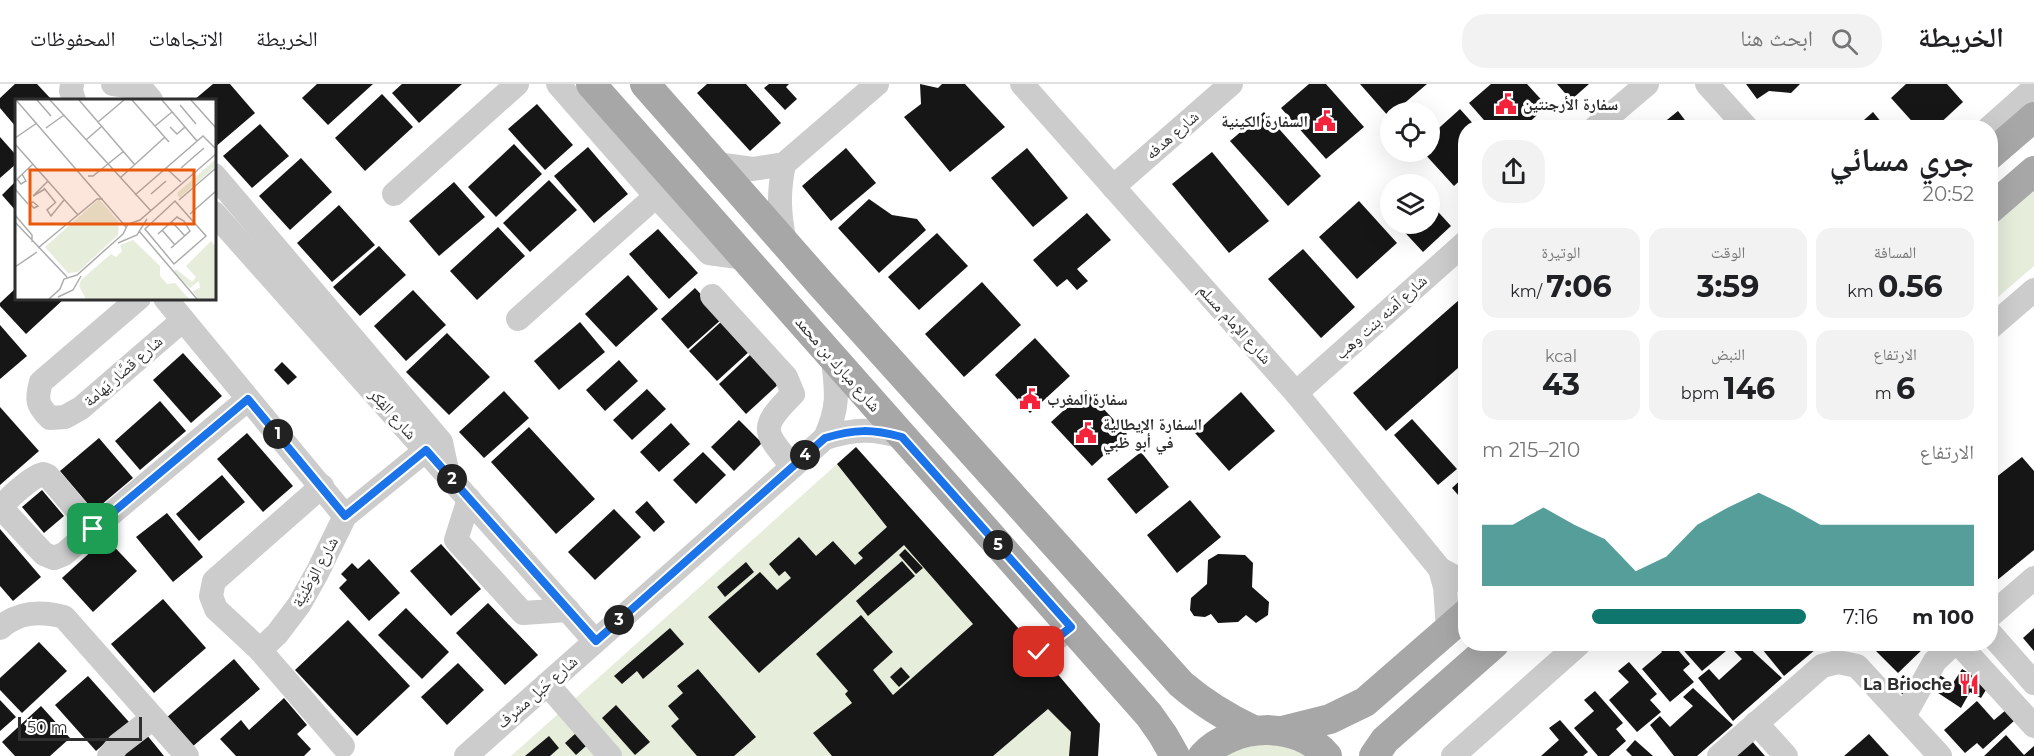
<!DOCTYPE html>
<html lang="ar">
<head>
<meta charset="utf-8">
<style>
  :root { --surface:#fff; --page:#f2f2f2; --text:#202124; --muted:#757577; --line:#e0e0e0; --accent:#0f766e }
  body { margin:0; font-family:Montserrat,"Noto Naskh Arabic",sans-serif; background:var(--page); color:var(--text); direction:rtl; height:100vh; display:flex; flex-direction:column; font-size:22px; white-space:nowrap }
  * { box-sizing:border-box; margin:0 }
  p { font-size:20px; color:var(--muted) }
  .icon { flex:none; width:33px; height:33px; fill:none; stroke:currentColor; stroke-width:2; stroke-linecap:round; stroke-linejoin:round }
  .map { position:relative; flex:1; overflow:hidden; direction:ltr }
  .drawer { position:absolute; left:1458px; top:36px; width:540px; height:531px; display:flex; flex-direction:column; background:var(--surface); border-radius:24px; box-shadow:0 6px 24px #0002; direction:rtl }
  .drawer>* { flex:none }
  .buttons { position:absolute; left:1380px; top:18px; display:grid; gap:12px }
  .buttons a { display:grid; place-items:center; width:60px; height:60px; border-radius:50%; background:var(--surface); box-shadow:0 6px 24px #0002; font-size:30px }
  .scale { position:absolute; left:18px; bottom:15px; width:124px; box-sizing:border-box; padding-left:6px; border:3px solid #2f2f2f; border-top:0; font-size:16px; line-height:21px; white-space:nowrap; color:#2f2f2f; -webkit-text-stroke:4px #fff; paint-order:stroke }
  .pin { position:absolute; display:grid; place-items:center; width:51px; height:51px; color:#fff; margin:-26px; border-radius:12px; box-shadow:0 3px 9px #0006 }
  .km { position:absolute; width:30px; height:30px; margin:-15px; border-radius:50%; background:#222; color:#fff; font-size:16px; line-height:30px; text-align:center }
  .round { display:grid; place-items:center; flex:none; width:63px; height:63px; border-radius:24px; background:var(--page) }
  .overview { display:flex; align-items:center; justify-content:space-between; height:102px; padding:0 24px }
  h1 { font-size:33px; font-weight:700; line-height:45px }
  .metrics { display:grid; grid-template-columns:repeat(3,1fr); gap:9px; height:102px; padding:6px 24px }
  .metrics div { display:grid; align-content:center; border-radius:15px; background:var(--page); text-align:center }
  .metrics b { font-size:30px; font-weight:700 }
  .metrics small { font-size:16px; font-weight:400 }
  .metrics p { font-size:16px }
  .chart { height:168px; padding:12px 24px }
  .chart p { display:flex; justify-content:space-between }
  .chart svg { width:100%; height:108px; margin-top:6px; fill:var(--accent); opacity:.7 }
  ul { padding:0 24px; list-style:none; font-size:20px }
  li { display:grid; grid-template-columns:96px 72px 1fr; align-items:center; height:45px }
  li i { height:15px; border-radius:8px; background:var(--accent) }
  header { display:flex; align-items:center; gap:36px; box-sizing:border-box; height:84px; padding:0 30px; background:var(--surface); border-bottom:2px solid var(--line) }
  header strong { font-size:28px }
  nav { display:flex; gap:33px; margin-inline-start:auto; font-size:21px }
  .search { width:420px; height:54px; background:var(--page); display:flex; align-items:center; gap:15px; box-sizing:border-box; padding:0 21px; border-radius:24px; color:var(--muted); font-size:22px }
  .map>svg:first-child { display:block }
  .green { fill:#e6eddb }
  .building { fill:#161616 }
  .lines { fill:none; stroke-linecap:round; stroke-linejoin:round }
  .minor { stroke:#ccc; stroke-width:24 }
  .major { stroke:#a7a7a7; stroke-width:30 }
  .route-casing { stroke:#fff; stroke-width:12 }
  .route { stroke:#1a73e8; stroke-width:8 }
  .labels { text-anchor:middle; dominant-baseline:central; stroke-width:6; stroke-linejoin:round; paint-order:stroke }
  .poi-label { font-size:16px; font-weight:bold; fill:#2f2f2f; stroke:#fff; text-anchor:start }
  .street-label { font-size:16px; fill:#2f2f2f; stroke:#fff }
  .inset-road { fill:none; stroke:#acacac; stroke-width:1.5 }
  .view { fill:#e8590c; fill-opacity:0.15; stroke:#e8590c; stroke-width:3 }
  .inset-edge { fill:none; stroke:#2f2f2f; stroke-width:3 }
</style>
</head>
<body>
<header>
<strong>الخريطة</strong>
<div class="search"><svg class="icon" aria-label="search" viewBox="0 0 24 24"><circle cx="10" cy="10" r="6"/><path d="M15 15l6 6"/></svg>ابحث هنا</div>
<nav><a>الخريطة</a><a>الاتجاهات</a><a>المحفوظات</a></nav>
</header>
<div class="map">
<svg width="2034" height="672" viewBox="0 0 2034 672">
  <rect width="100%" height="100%" fill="#fff"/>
  <g class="green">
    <path d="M2034,98V182L1991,219L1990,135Z"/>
    <path d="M856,363L1026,553L1100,640L1098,672H511Z"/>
    <path d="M1264,656L1312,672H1219Z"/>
  </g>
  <g class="building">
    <path d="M15,0H37L52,16H16V43L0,24V14Z"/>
    <path d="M213,0H230L255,29L214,64V16H194Z"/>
    <path d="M317,0H373L328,41L302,14Z"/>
    <path d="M402,0H462L419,39L392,9Z"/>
    <path d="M707,0H746L781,39L750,67L697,9Z"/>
    <path d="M769,0H789L786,3L797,15L785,26L764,4Z"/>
    <path d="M920,0L938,4L942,0H965L1005,43L950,88L904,33L921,20Z"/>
    <path d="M1309,0H1326L1364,43L1326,75L1281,24Z"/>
    <path d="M1360,0H1427L1394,28H1390L1389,33Z"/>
    <path d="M1491,0H1527L1547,22L1523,44H1491L1469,19Z"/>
    <path d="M1557,0H1589L1571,16Z"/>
    <path d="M1746,0H1800L1791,9L1769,7L1757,15Z"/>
    <path d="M1906,0H1947L1963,18L1935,44H1918L1891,14Z"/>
    <path d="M382,10L413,43L365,87L335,54Z"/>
    <path d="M537,20L573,61L545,86L508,45Z"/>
    <path d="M1460,25L1477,44H1466V91L1454,102L1423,68H1430V52Z"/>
    <path d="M1678,27L1691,44H1657Z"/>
    <path d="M1264,28L1321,92L1288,122L1230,57Z"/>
    <path d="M1873,28L1886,44H1855Z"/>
    <path d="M260,40L289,72L252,104L223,72Z"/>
    <path d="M0,53L16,71V80L0,94Z"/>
    <path d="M514,60L542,90L496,133L468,103Z"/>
    <path d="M588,63L628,110L594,139L554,92Z"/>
    <path d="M846,64L876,99L831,137L802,102Z"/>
    <path d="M1027,64L1068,114L1033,143L991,94Z"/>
    <path d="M1212,68L1269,137L1229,169L1172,100Z"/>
    <path d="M301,74L332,108L290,146L259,112Z"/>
    <path d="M549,96L577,126L530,168L503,139Z"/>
    <path d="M16,97V127L2,111Z"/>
    <path d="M454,98L485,133L439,172L409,137Z"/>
    <path d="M869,115L892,131L917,135L926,146L879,189L838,144Z"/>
    <path d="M1359,117L1397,159L1357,195L1319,153Z"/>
    <path d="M1430,119L1451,142L1423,168L1397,140H1430Z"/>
    <path d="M339,121L375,161L332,198L297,159Z"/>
    <path d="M1087,129L1111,156L1077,185L1088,197L1077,206L1067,195L1057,203L1033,176Z"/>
    <path d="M498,143L525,172L477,216L450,187Z"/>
    <path d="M658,145L698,189L669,215L629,170Z"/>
    <path d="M937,149L968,182L919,226L888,193Z"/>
    <path d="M379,162L406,191L360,232L333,203Z"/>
    <path d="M1303,165L1355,223L1321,254L1268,195Z"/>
    <path d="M628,191L658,225L616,263L585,230Z"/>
    <path d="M982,198L1021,241L964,293L925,250Z"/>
    <path d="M16,204V214H65L26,250L0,222V219Z"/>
    <path d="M695,204L723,234L688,265L661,235Z"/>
    <path d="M413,206L446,241L406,277L374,242Z"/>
    <path d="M1459,216L1466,223V277L1386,347L1353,309Z"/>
    <path d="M723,236L751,266L717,297L689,267Z"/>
    <path d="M580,238L605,268L559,306L534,277Z"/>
    <path d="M0,241L27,272L0,295Z"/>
    <path d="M447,249L490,293L449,331L406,288Z"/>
    <path d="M1035,254L1070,292L1030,329L995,291Z"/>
    <path d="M753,268L781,298L746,330L719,300Z"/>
    <path d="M183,269L222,312L191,339L153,296Z"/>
    <path d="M619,276L638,297L605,327L586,306Z"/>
    <path d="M282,278L297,293L288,301L274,286Z"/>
    <path d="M647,305L666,325L632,356L613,336Z"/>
    <path d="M1086,306L1127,350L1092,382L1051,338Z"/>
    <path d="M504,307L529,334L484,374L459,348Z"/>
    <path d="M1241,308L1275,347L1229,387L1195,349Z"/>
    <path d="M160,317L186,347L140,386L115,357Z"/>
    <path d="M0,323L39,367L0,401Z"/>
    <path d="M1412,335L1457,385L1438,401L1394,351Z"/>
    <path d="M739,336L762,359L734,387L711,363Z"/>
    <path d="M671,339L690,360L659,388L640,368Z"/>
    <path d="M529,343L595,415L556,450L491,378Z"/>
    <path d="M247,349L293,402L263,428L217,375Z"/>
    <path d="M99,354L133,394L94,427L60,387Z"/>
    <path d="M856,363L1026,553L1100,640L1098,672H1069L1071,648L1048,625L993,672H832L813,649L852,619L845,610L848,607L816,570L861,531L893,568L873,586L893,611L973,540L904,461L759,589L708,533L760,488L777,506L791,494L785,487L779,492L769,480L799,453L816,472L833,457L855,481L863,474L858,469L887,443L837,380Z"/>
    <path d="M703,368L726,391L696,420L673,396Z"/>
    <path d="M1141,368L1169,403L1136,430L1107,395Z"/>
    <path d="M2022,373L2034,387V466L1990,502V398Z"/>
    <path d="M222,391L245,418L199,457L176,430Z"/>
    <path d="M1466,391V420L1452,404Z"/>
    <path d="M42,406L64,432L44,449L22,423Z"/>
    <path d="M1190,416L1221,453L1177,489L1147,451Z"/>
    <path d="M647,417L665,438L654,448L635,428Z"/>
    <path d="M614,425L641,453L595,496L568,468Z"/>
    <path d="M167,429L203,473L173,498L136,453Z"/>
    <path d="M0,445L41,493L13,517L0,502Z"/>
    <path d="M106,454L137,487L93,528L62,494Z"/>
    <path d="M441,460L481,505L451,532L410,487Z"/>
    <path d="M905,465L923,484L916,490L899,471Z"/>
    <path d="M1218,470L1245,471L1253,479L1252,503L1269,518L1268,531L1256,539L1246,531L1238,538L1218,539L1211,530L1205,533L1194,532L1190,526L1191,514L1207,500L1208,476Z"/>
    <path d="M369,475L400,509L369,537L339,504L347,496L341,490L352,479L358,485Z"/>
    <path d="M902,477L915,492L868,532L856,517Z"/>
    <path d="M746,478L754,488L725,513L717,503Z"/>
    <path d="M163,515L206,564L154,609L111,560Z"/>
    <path d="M488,519L538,571L505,601L456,549Z"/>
    <path d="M406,524L449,568L422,595L378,551Z"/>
    <path d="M348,536L410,602L357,652L295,586Z"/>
    <path d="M670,544L684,560L643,595L637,587L622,600L614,592Z"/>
    <path d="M2034,544V567L2023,554Z"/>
    <path d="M39,558L67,587L22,629L0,606V594Z"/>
    <path d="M1655,560H1673L1690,580L1683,586L1694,598L1670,618L1642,585L1662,568Z"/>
    <path d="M1678,560H1719L1726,567L1702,587Z"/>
    <path d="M1740,560H1745L1782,594L1733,637L1698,594L1709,585L1719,596L1742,575L1733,566Z"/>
    <path d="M1758,560H1822L1784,592Z"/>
    <path d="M1883,560H1928L1898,589L1876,567Z"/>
    <path d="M234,575L260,605L192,663L166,634Z"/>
    <path d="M1629,578L1657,610L1650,616L1661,628L1637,648L1609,616L1629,598L1618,587Z"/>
    <path d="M458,579L484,606L447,641L421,613Z"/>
    <path d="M901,583L910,593L899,603L890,593Z"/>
    <path d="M698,585L756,653L734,672H697L671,642L679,635L668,622L683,609L677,602Z"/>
    <path d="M1962,585L1989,601L1981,614L1970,608L1961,624L1929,603L1919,620L1894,605L1903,591L1913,597L1936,589L1953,599Z"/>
    <path d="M88,592L129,638L96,667L55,621Z"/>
    <path d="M1693,604L1733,641L1697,672H1674L1650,641L1660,632L1670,643L1693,622L1683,613Z"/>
    <path d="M1595,607L1623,639L1616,645L1626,657L1609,672H1598L1574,644L1594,627L1584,616Z"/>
    <path d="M284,614L307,641L297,650L311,665L304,672H236L220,655L241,636L249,646Z"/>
    <path d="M0,616L16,633L0,647Z"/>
    <path d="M1977,617L1994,636L2006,626L2015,636L1983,665L1977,659L1965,669L1944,646Z"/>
    <path d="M616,621L650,658L635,671L602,634Z"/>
    <path d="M41,622L70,654L50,672H15L2,658Z"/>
    <path d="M1560,636L1588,668L1583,672H1541L1559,656L1549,644Z"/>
    <path d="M142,645L164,672H117Z"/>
    <path d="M576,649L586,662L576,671L565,659Z"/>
    <path d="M1869,650L1889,672H1844Z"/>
    <path d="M2006,651L2024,671L2034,662V672H1984Z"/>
    <path d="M549,652L559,664L550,672H525Z"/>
    <path d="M1635,656L1653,672H1632L1626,666Z"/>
    <path d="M1751,656L1765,672H1734Z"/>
  </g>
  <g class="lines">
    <g class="minor">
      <path d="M72,0L71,7L74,16"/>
      <path d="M113,0L141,4L151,16"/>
      <path d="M558,0L656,112L709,169L745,174"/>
      <path d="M1022,0L1296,309L1440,485L1466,499"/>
      <path d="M1707,0L1747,44"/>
      <path d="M1595,44L1647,0"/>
      <path d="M1989,44L2034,4"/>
      <path d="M716,80L753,85L784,80L877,0"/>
      <path d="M784,80C778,110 779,129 785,159"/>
      <path d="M214,91L441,358L448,391"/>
      <path d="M1113,103L1231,0"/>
      <path d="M394,110L517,0"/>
      <path d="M214,129L595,557"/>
      <path d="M712,212L786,293L793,310C758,345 764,347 792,382"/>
      <path d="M139,214L41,298C36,316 37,321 50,334L65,333L81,324L183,236"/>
      <path d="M165,214L345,432"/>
      <path d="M518,235L656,112"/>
      <path d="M1990,244L2034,206"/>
      <path d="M1296,309L1466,158"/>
      <path d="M825,354C839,323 837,309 833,276"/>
      <path d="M43,390L48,392L93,445L64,470L54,474L44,470L6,429L3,423C7,414 33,392 43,390Z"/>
      <path d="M322,402L214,497L211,512L216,525L260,566L277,550L299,521L317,489L345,432L426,366"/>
      <path d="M469,415L456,456L523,529L568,526"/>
      <path d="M93,445L248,315"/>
      <path d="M1440,485L1445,503L1448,546"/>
      <path d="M1990,532L2034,494"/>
      <path d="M0,544C19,527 41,527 64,533L187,672"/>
      <path d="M1990,549L2034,599"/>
      <path d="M1959,560L2034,642"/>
      <path d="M260,566L343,662"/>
      <path d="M1039,568L1071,543"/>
      <path d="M547,600L610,672"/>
      <path d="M1904,632L1935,577L1953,560"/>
      <path d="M1756,639L1786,672"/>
      <path d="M109,672L118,661L153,634"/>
      <path d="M466,672L825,354C855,345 872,344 902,353"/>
      <path d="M1453,672L1579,560"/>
      <path d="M1719,672L1822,582L1838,578L1857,582L1940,672"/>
    </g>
    <g class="major">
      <path d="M591,0L1149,631L1163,651L1175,672"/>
      <path d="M645,0L820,199L1181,600C1203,619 1226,633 1253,646"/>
      <path d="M1990,71L2034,33"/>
      <path d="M1990,125L2034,87"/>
      <path d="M1282,647L1330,635L1365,618L1466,530"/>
      <path d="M1203,672C1234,639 1297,636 1327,672"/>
      <path d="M1374,672L1385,656L1494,560"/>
    </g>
  </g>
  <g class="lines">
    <defs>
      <path id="route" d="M93,445L248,315L345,432L426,366L596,557L825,354C855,345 872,345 902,353L1071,543L1039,568"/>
    </defs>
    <use href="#route" class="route-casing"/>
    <use href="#route" class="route"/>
  </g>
  <defs>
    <symbol id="civic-bare" viewBox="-9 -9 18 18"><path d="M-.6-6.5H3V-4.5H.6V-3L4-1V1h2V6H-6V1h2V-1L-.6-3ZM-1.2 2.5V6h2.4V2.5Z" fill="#f4233b" stroke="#fff" stroke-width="2.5" paint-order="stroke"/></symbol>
    <symbol id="restaurant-bare" viewBox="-9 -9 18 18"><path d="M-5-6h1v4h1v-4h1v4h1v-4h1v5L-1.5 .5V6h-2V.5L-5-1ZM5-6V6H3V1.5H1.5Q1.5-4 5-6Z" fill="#f4233b" stroke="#fff" stroke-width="2.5" paint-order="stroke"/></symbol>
  </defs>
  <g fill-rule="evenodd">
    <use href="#civic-bare" x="1491" y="5" width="30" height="30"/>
    <use href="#civic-bare" x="1310" y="22" width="30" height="30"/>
    <use href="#civic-bare" x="1015" y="300" width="30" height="30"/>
    <use href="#civic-bare" x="1071" y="334" width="30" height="30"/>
    <use href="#restaurant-bare" x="1954" y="585" width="30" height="30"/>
  </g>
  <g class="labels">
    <g class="poi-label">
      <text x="1523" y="20">سفارة الأرجنتين</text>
      <text x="1308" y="37" text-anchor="end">السفارة الكينية</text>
      <text x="1047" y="315">سفارة المغرب</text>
      <text x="1103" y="340">السفارة الإيطالية<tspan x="1103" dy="18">في أبو ظبي</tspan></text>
      <text x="1952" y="600" text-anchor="end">La Brioche</text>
    </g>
    <g class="street-label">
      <text transform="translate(1172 51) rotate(-41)">شارع هدفه</text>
      <text transform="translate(1381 233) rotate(-42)">شارع آمنه بنت وهب</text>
      <text transform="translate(1235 240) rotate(48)">شارع الإمام مسلم</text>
      <text transform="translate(838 280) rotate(49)">شارع مبارك بن محمد</text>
      <text transform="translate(123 287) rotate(-41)">شارع قصَّار يَهامة</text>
      <text transform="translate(393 330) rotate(48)">شارع الفِكر</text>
      <text transform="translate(315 488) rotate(-61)">شارع الوَطَنِيَّة</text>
      <text transform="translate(537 608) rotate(-41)">شارع حَبل مشرف</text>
    </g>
  </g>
  <g transform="translate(15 15)">
    <rect width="201" height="201" fill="#fff"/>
    <path d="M201,60V67L164,99L162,94ZM84,100L104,123L103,136L63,173L53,174L30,148ZM118,141L145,167V177L152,185L160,184L174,200H71L64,187L66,181L96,155L101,158L107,152L105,146ZM196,142L201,148V200H183L178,192L185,189L184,182L175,189L159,173L161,170L177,183L181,178L171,167Z" fill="#e6eddb"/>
    <path class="inset-road" d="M1,1L111,128M22,1L36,17M35,1L136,112M64,1L120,66M117,1L154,43M147,1L182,42M176,1L201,29M165,6L181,25M83,23L109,1M140,27L157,13M155,28L162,35L170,28M31,29L49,16M0,39L22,24M71,41L87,27M0,45L63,116M151,69L166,83M166,69L189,49M73,77H78L109,52M105,79L150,38M2,80L6,85L11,82L7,75M0,82L18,65M29,89L41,104M0,90L13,105M30,90L18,97L33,82M136,95L151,82M120,96L188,37L200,49M164,101L201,69M160,102L191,137L159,165L130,130ZM18,103L23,107L19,109L15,105ZM41,103L32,111L36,117L49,101M175,115L201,92M0,116L17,136V143M0,123L52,178M157,123L170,137M147,131L160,146M124,132L182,200M143,135L162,118L169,122L175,132L156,149M103,144L122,136L132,120M23,149L82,100H88M0,168L22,153M43,198L58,191L66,177M34,200L45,190L49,180L62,176L108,135L113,125L125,121L201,55"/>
    <path class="view" d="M15,71H179V125H15Z"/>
    <rect width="201" height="201" class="inset-edge"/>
  </g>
</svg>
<div class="buttons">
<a><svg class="icon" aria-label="locate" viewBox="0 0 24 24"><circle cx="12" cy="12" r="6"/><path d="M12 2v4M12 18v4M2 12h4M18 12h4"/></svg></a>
<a><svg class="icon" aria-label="layers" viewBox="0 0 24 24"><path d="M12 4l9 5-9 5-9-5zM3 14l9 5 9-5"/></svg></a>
</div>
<div class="scale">50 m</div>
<div class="pin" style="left:93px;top:445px;background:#1e9e55"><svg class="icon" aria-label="arrive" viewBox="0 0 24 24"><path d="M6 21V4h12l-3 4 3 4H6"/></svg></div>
<div class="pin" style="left:1039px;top:568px;background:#d93025"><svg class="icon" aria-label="check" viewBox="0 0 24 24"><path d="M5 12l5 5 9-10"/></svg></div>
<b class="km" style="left:278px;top:350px">1</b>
<b class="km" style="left:452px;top:395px">2</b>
<b class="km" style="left:619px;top:536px">3</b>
<b class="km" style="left:805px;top:371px">4</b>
<b class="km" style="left:998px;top:461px">5</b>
<section class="drawer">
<div class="overview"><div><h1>جري مسائي</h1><p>20:52</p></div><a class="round"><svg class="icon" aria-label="share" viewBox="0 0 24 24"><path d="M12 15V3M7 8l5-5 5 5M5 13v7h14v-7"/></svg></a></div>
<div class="metrics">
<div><p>المسافة</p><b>0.56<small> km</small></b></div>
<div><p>الوقت</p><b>3:59</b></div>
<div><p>الوتيرة</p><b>7:06<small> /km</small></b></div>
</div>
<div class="metrics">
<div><p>الارتفاع</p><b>6<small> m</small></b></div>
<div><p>النبض</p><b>146<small> bpm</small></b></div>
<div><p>kcal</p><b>43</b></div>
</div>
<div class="chart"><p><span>الارتفاع</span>210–215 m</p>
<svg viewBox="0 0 160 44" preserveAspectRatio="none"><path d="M0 44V19L10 19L20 12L30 19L40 25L50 38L60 32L70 19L80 12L90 6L100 12L110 19L120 19L130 19L140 19L150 19L160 19V44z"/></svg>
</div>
<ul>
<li><b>100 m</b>7:16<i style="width:66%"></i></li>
</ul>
</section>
</div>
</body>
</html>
